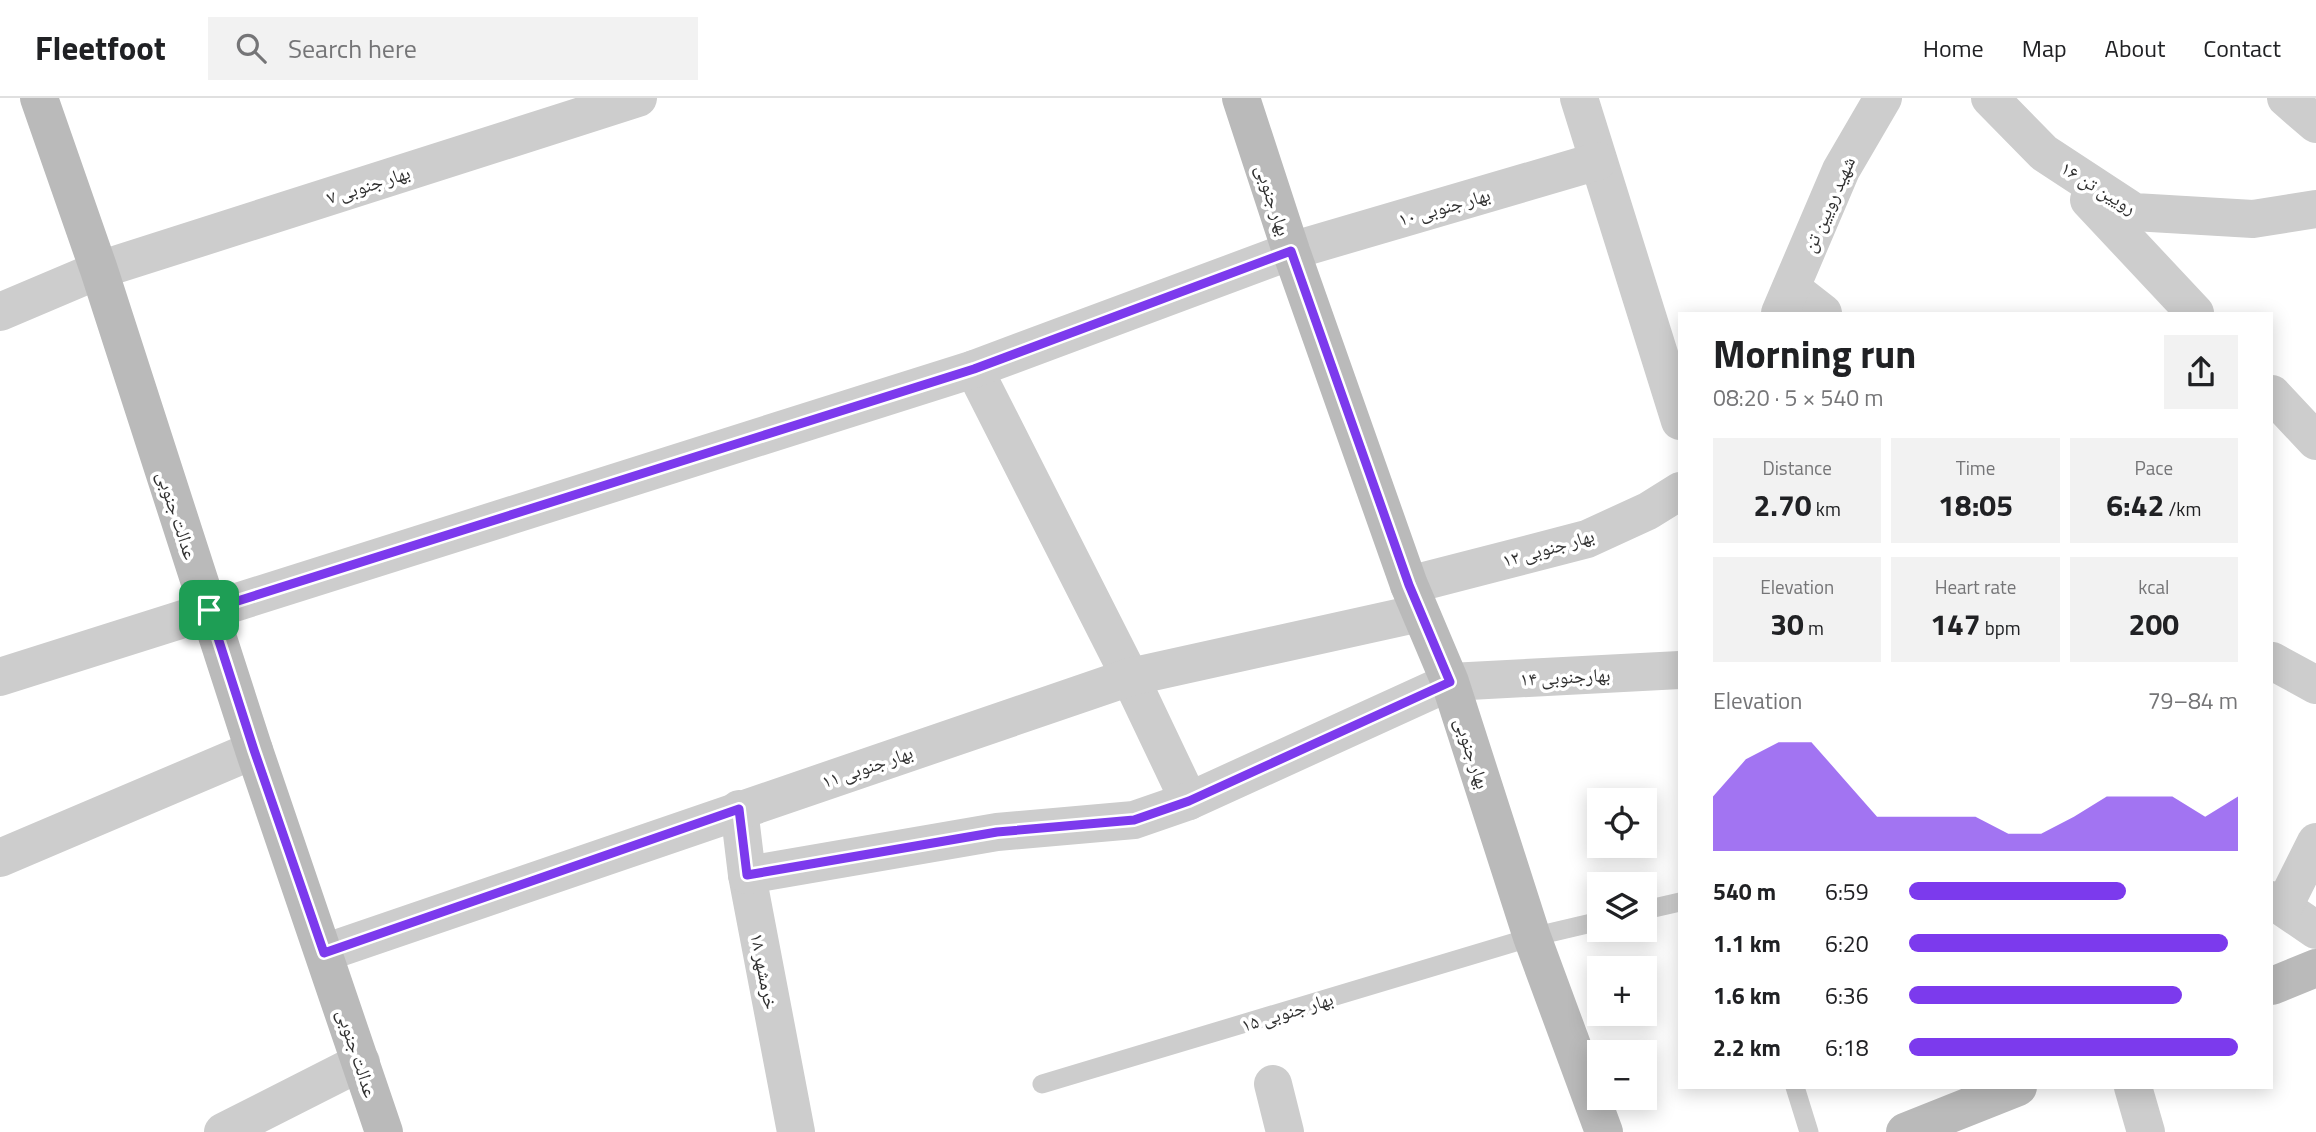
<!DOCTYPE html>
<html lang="en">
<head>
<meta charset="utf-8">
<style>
  :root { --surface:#fff; --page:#f2f2f2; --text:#202124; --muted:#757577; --line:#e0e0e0; --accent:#7c3aed }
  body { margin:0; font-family:"Titillium Web","Noto Naskh Arabic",sans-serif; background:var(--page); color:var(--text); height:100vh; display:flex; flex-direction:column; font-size:26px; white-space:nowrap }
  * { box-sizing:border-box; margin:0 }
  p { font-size:23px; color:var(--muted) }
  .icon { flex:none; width:38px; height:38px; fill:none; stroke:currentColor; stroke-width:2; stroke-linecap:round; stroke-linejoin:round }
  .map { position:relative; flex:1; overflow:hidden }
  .sheet { position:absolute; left:1678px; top:214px; width:595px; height:777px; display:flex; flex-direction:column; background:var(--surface); border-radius:0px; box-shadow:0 4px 18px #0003 }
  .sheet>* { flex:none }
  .tools { position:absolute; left:1587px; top:690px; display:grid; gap:14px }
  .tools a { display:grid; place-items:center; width:70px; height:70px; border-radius:0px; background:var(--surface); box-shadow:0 4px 18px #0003; font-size:35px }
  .pin { position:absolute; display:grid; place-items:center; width:60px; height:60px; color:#fff; margin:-30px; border-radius:14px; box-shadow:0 4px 10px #0006 }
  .round { display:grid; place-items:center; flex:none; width:74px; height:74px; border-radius:0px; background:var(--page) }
  .overview { display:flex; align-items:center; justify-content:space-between; height:119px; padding:0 35px }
  h1 { font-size:38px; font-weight:700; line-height:52px }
  .figures { display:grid; grid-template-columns:repeat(3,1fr); gap:10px; height:119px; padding:7px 35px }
  .figures div { display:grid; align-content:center; border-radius:0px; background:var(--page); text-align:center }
  .figures b { font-size:30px; font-weight:700 }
  .figures small { font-size:19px; font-weight:400 }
  .figures p { font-size:19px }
  .chart { height:196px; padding:14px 35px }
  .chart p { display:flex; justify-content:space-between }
  .chart svg { width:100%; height:126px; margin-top:7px; fill:var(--accent); opacity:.7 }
  ul { padding:0 35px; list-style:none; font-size:23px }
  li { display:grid; grid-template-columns:112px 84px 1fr; align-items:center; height:52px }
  li i { height:18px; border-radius:9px; background:var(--accent) }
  header { display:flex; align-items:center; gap:42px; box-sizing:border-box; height:98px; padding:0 35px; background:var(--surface); border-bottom:2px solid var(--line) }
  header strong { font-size:33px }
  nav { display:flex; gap:38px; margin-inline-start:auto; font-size:24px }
  .search { width:490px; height:63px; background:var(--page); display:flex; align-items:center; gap:18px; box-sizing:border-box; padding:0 24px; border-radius:0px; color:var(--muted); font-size:26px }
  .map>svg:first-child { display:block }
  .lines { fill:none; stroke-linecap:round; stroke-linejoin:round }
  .lane { stroke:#cdcdcd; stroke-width:19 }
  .street { stroke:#cdcdcd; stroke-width:38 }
  .secondary { stroke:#bababa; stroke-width:38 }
  .route-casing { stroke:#fff; stroke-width:14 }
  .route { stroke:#7c3aed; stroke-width:9 }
  .labels { text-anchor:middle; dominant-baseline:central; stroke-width:7; stroke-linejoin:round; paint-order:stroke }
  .street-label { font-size:19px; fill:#303030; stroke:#fff }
</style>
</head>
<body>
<header>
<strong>Fleetfoot</strong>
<div class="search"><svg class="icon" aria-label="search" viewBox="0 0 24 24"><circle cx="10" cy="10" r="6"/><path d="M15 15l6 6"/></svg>Search here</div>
<nav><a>Home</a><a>Map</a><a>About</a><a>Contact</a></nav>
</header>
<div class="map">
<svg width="2316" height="1034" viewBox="0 0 2316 1034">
  <rect width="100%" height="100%" fill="#fff"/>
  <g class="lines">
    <g class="lane">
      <path d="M1645,812L1680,804"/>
      <path d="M1042,986L1532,839L1600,823"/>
      <path d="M1795,989L1809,1034"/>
    </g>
    <g class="street">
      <path d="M1579,0L1680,323"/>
      <path d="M1990,0L2044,55L2134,114L2253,121L2316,111"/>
      <path d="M2286,0L2316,26"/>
      <path d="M2089,102L2195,215"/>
      <path d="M1791,190L1823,215"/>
      <path d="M0,214L99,172L638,0"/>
      <path d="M1780,215L1841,72L1883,0"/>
      <path d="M974,271L1130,579L1189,703"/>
      <path d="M2272,296L2316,343"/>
      <path d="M1409,487L1587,441L1648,413L1680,393"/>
      <path d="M2272,563L2316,587"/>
      <path d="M0,579L974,271L1291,153L1598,63"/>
      <path d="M739,711L747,777L796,1034"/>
      <path d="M0,760L254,652"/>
      <path d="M747,777L997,734L1134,722L1189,703L1450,584L1680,572"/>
      <path d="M2272,802L2316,832"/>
      <path d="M2284,808L2316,744"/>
      <path d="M324,855L1130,579L1420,515"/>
      <path d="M1273,986L1285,1034"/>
      <path d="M2133,989L2146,1034"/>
      <path d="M223,1034L361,964"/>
    </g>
    <g class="secondary">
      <path d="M39,0L99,172L254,652L384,1034"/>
      <path d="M1241,0L1291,153L1409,487L1450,584L1532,839L1604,1034"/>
      <path d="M2272,888L2316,870"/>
      <path d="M1905,1034L2018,989"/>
    </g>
  </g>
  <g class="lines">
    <defs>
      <path id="route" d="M1291,153L1409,487L1450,584L1189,703L1134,722L997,734L747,777L739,711L324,855L254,652L209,512L974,271Z"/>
    </defs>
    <use href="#route" class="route-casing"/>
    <use href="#route" class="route"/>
  </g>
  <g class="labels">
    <g class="street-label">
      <text transform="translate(368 86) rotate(-18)">بهار جنوبی ۷</text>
      <text transform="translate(2099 89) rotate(31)">رویین تن ۱۶</text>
      <text transform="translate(1274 102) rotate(72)">بهار جنوبی</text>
      <text transform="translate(1828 106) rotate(-66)">شهید رویین تن</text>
      <text transform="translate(1444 108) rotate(-16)">بهار جنوبی ۱۰</text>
      <text transform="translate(178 417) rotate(72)">عدالت جنوبی</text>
      <text transform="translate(1548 449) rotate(-16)">بهار جنوبی ۱۲</text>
      <text transform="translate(1565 578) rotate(-3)">بهارجنوبی ۱۴</text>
      <text transform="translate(1473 655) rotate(72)">بهار جنوبی</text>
      <text transform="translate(867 668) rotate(-19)">بهار جنوبی ۱۱</text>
      <text transform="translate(765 873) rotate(79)">خرمشهر ۱۸</text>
      <text transform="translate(1287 913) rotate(-17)">بهار جنوبی ۱۵</text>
      <text transform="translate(358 955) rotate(72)">عدالت جنوبی</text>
    </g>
  </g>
</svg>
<div class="tools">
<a><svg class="icon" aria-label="locate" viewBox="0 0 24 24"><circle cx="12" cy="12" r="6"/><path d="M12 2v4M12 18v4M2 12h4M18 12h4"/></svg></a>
<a><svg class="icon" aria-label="layers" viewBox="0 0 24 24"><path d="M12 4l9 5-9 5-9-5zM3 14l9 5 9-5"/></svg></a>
<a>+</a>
<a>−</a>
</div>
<div class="pin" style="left:209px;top:512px;background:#1e9e55"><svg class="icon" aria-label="arrive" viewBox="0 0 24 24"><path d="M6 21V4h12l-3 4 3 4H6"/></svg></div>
<section class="sheet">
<div class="overview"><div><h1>Morning run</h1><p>08:20 · 5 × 540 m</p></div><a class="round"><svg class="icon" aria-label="share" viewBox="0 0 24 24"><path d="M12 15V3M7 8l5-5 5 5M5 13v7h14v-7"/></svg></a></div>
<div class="figures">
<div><p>Distance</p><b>2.70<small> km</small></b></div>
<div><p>Time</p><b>18:05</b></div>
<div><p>Pace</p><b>6:42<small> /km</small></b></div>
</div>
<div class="figures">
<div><p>Elevation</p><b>30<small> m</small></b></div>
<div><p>Heart rate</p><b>147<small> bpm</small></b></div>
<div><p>kcal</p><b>200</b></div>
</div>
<div class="chart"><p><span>Elevation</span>79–84 m</p>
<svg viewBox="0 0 160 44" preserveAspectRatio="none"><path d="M0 44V25L10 12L20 6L30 6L40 19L50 32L60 32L70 32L80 32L90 38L100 38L110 32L120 25L130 25L140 25L150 32L160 25V44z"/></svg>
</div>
<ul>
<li><b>540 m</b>6:59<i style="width:66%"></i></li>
<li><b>1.1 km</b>6:20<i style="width:97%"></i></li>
<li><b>1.6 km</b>6:36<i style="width:83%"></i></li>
<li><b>2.2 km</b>6:18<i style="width:100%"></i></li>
</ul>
</section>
</div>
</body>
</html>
